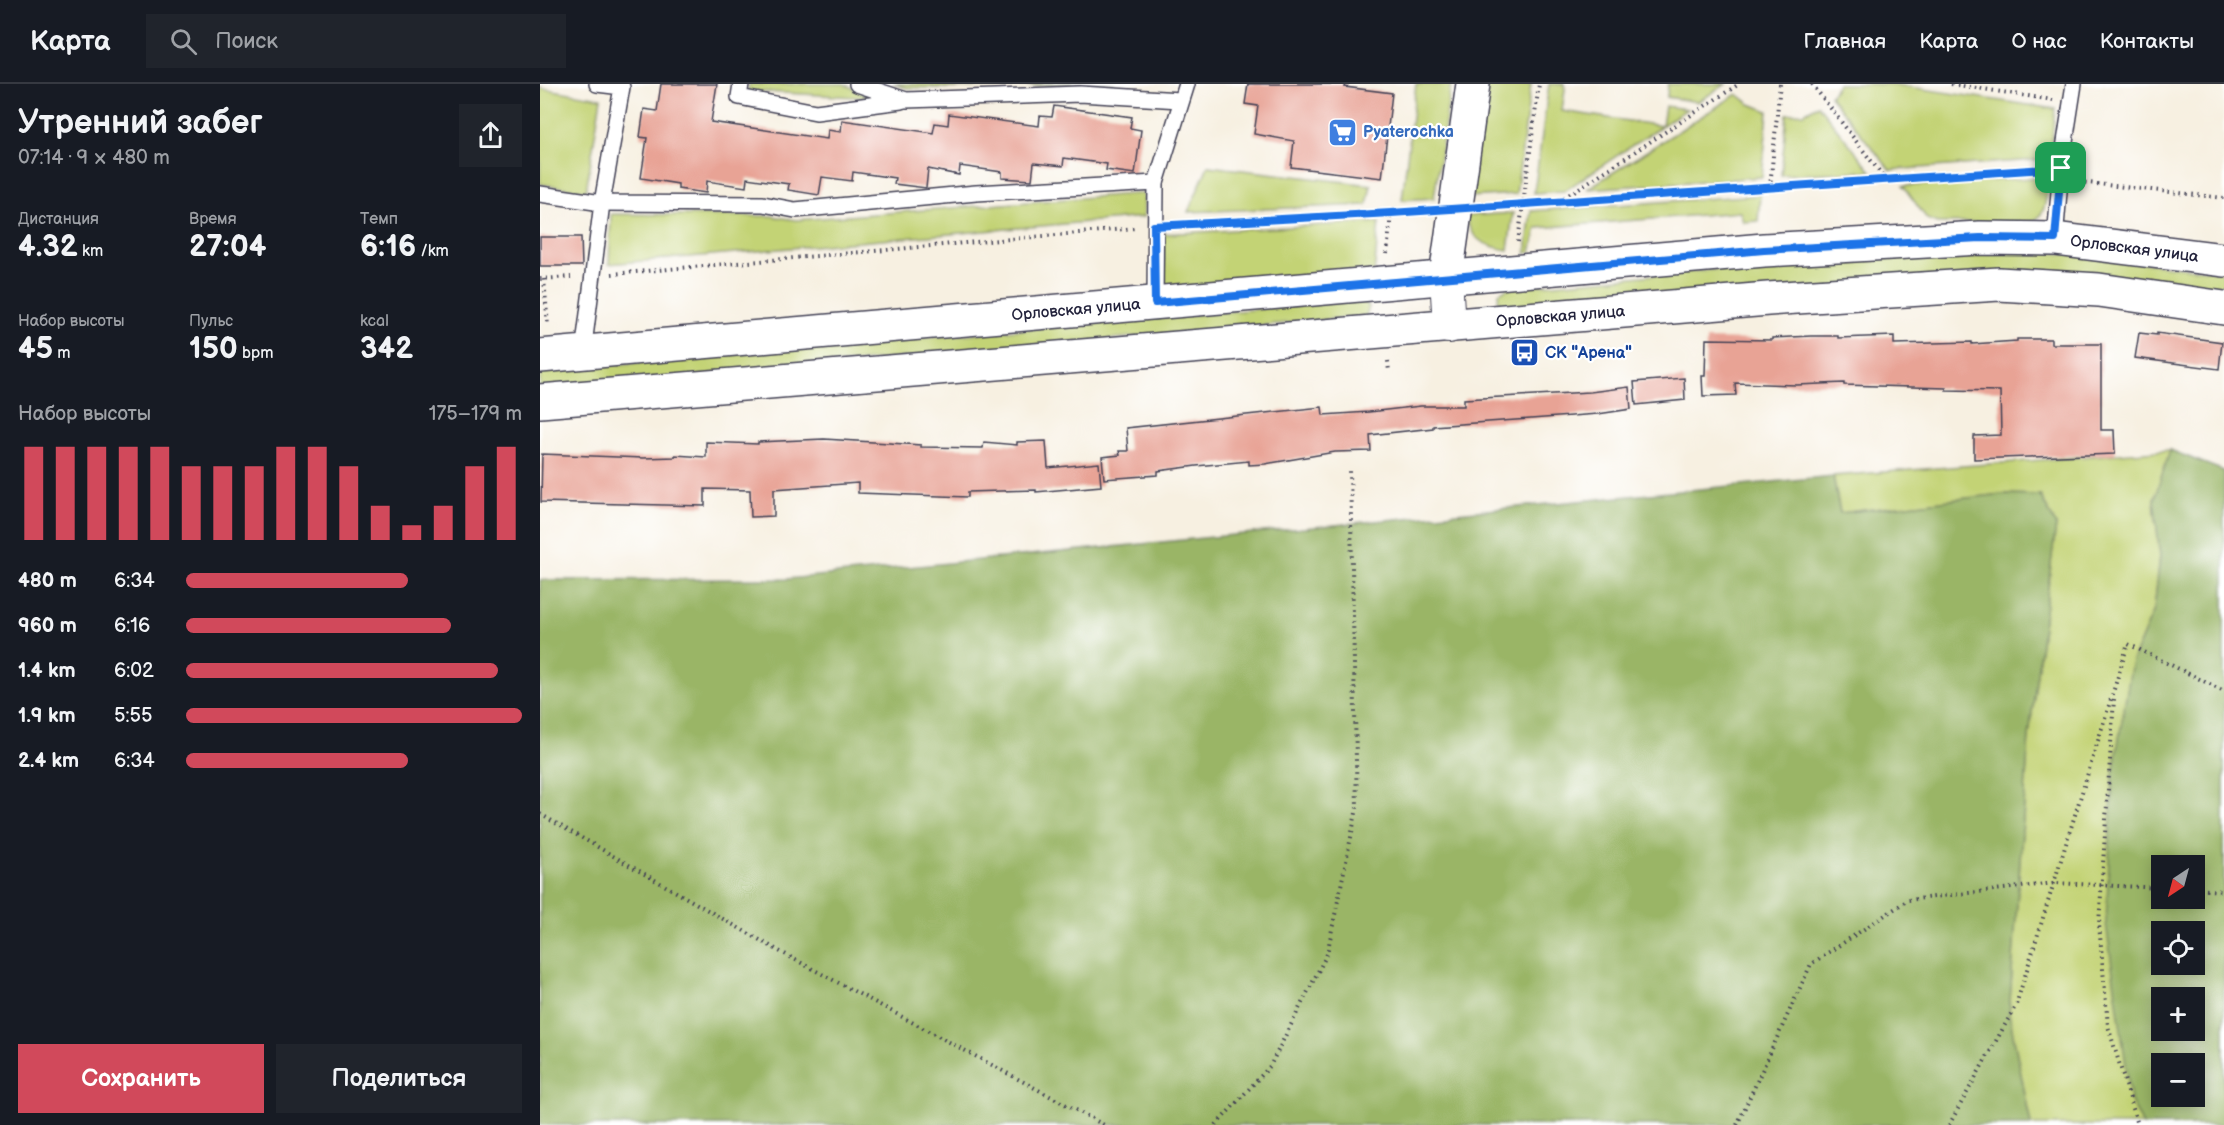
<!DOCTYPE html>
<html lang="ru">
<head>
<meta charset="utf-8">
<style>
  :root { --surface:#171b24; --page:#20242c; --text:#f1f3f6; --muted:#9ea1a6; --line:#363941; --accent:#d1495b }
  body { margin:0; font-family:"Balsamiq Sans",sans-serif; background:var(--page); color:var(--text); height:100vh; display:flex; flex-direction:column; font-size:22px; white-space:nowrap }
  * { box-sizing:border-box; margin:0 }
  p { font-size:20px; color:var(--muted) }
  .icon { flex:none; width:33px; height:33px; fill:none; stroke:currentColor; stroke-width:2; stroke-linecap:round; stroke-linejoin:round }
  .map { position:relative; flex:1; overflow:hidden }
  .side { display:flex; flex-direction:column; background:var(--surface); width:540px }
  .side>* { flex:none }
  .needle { width:39px; rotate:216deg }
  .buttons { position:absolute; left:1611px; top:771px; display:grid; gap:12px }
  .buttons a { display:grid; place-items:center; width:54px; height:54px; border-radius:0px; background:var(--surface); box-shadow:0 3px 15px #0003; font-size:30px }
  .pin { position:absolute; display:grid; place-items:center; width:51px; height:51px; color:#fff; margin:-26px; border-radius:12px; box-shadow:0 3px 9px #0006 }
  .round { display:grid; place-items:center; flex:none; width:63px; height:63px; border-radius:0px; background:var(--page) }
  .head { display:flex; align-items:center; justify-content:space-between; height:102px; padding:0 18px }
  h1 { font-size:33px; font-weight:600; line-height:45px }
  .figures { display:grid; grid-template-columns:repeat(3,1fr); gap:9px; height:102px; padding:6px 18px }
  .figures div { display:grid; align-content:center }
  .figures b { font-size:30px; font-weight:600 }
  .figures small { font-size:16px; font-weight:400 }
  .figures p { font-size:16px }
  .chart { height:168px; padding:12px 18px }
  .chart p { display:flex; justify-content:space-between }
  .chart svg { width:100%; height:108px; margin-top:6px; stroke:var(--accent); stroke-width:6 }
  .cta { display:flex; gap:12px; margin-top:auto; padding:12px 18px }
  .cta a { flex:1; height:69px; border-radius:0px; background:var(--accent); color:#fff; font-size:24px; font-weight:600; line-height:69px; text-align:center }
  .cta a+a { background:var(--page); color:var(--text) }
  ul { padding:0 18px; list-style:none; font-size:20px }
  li { display:grid; grid-template-columns:96px 72px 1fr; align-items:center; height:45px }
  li i { height:15px; border-radius:8px; background:var(--accent) }
  header { display:flex; align-items:center; gap:36px; box-sizing:border-box; height:84px; padding:0 30px; background:var(--surface); border-bottom:2px solid var(--line) }
  header strong { font-size:28px }
  nav { display:flex; gap:33px; margin-inline-start:auto; font-size:21px }
  .search { width:420px; height:54px; background:var(--page); display:flex; align-items:center; gap:15px; box-sizing:border-box; padding:0 21px; border-radius:0px; color:var(--muted); font-size:22px }
  main { display:flex; flex:1; min-height:0 }
  .map>svg:first-child { display:block }
  .green { fill:#c3d375; stroke:#727a58; stroke-width:1.5 }
  .forest { fill:#9ab566; stroke:#5e6c50; stroke-width:1.5; fill-rule:evenodd }
  .building { fill:#e8a395 }
  .lines { fill:none; stroke-linecap:round; stroke-linejoin:round }
  .service-casing { stroke:#424154; stroke-width:18 }
  .minor-casing { stroke:#424154; stroke-width:34 }
  .tertiary-casing { stroke:#424154; stroke-width:36 }
  .path { stroke:#424154; stroke-width:4; stroke-dasharray:1.5 4.5; stroke-linecap:butt }
  .service { stroke:#fff; stroke-width:15 }
  .minor { stroke:#fff; stroke-width:32 }
  .tertiary { stroke:#fff; stroke-width:33 }
  .route-casing { stroke:#fff; stroke-width:12 }
  .route { stroke:#1a73e8; stroke-width:8 }
  .labels { text-anchor:middle; dominant-baseline:central; stroke-width:4.5; stroke-linejoin:round; paint-order:stroke }
  .shop-label { font-size:16px; font-weight:bold; fill:#366cbe; stroke:#fff; text-anchor:start }
  .street-label { font-size:16px; fill:#22223b; stroke:#fff }
  .transit-label { font-size:16px; font-weight:bold; fill:#164399; stroke:#fff; text-anchor:start }
</style>
</head>
<body>
<header>
<strong>Карта</strong>
<div class="search"><svg class="icon" aria-label="search" viewBox="0 0 24 24"><circle cx="10" cy="10" r="6"/><path d="M15 15l6 6"/></svg>Поиск</div>
<nav><a>Главная</a><a>Карта</a><a>О нас</a><a>Контакты</a></nav>
</header>
<main>
<section class="side">
<div class="head"><div><h1>Утренний забег</h1><p>07:14 · 9 × 480 m</p></div><a class="round"><svg class="icon" aria-label="share" viewBox="0 0 24 24"><path d="M12 15V3M7 8l5-5 5 5M5 13v7h14v-7"/></svg></a></div>
<div class="figures">
<div><p>Дистанция</p><b>4.32<small> km</small></b></div>
<div><p>Время</p><b>27:04</b></div>
<div><p>Темп</p><b>6:16<small> /km</small></b></div>
</div>
<div class="figures">
<div><p>Набор высоты</p><b>45<small> m</small></b></div>
<div><p>Пульс</p><b>150<small> bpm</small></b></div>
<div><p>kcal</p><b>342</b></div>
</div>
<div class="chart"><p><span>Набор высоты</span>175–179 m</p>
<svg viewBox="0 0 160 44" preserveAspectRatio="none"><path d="M5 44V6M15 44V6M25 44V6M35 44V6M45 44V6M55 44V14M65 44V14M75 44V14M85 44V6M95 44V6M105 44V14M115 44V30M125 44V38M135 44V30M145 44V14M155 44V6"/></svg>
</div>
<ul>
<li><b>480 m</b>6:34<i style="width:66%"></i></li>
<li><b>960 m</b>6:16<i style="width:79%"></i></li>
<li><b>1.4 km</b>6:02<i style="width:93%"></i></li>
<li><b>1.9 km</b>5:55<i style="width:100%"></i></li>
<li><b>2.4 km</b>6:34<i style="width:66%"></i></li>
</ul>
<div class="cta"><a>Сохранить</a><a>Поделиться</a></div>
</section>
<div class="map">
<svg width="1684" height="1041" viewBox="0 0 1684 1041">
  <rect width="100%" height="100%" fill="#fff"/>
  <filter id="ink" filterUnits="userSpaceOnUse"><feTurbulence type="fractalNoise" baseFrequency=".0167" numOctaves="2"/><feDisplacementMap in="SourceGraphic" scale="12" xChannelSelector="R" yChannelSelector="G"/><feConvolveMatrix kernelMatrix="1 2 1 2 8 2 1 2 1" color-interpolation-filters="sRGB"/></filter>
  <filter id="wash" filterUnits="userSpaceOnUse"><feTurbulence type="fractalNoise" baseFrequency=".008" numOctaves="4" result="noise"/><feDisplacementMap in="SourceGraphic" scale="24" xChannelSelector="R" yChannelSelector="G"/><feGaussianBlur stdDeviation="1.35" result="paint"/><feColorMatrix in="noise" values="0 0 0 0 0 0 0 0 0 0 0 0 0 0 0 0 0 1.4 0 .05"/><feComposite in="paint" operator="in"/></filter>
  <g filter="url(#wash)">
    <rect width="100%" height="100%" fill="#f7f0e1"/>
    <g class="green">
      <path d="M209,0H304L333,14L208,7Z"/>
      <path d="M353,0H575L409,4H367Z"/>
      <path d="M876,0H911L894,114L862,116Z"/>
      <path d="M943,0H991L976,110L929,113Z"/>
      <path d="M1009,0H1024L1025,5L1022,27L1122,42L1125,22L1147,25L1024,107L994,109Z"/>
      <path d="M1128,0H1186L1158,18L1127,13Z"/>
      <path d="M1298,0H1350L1515,25L1510,75L1350,86L1290,12Z"/>
      <path d="M0,4L61,14L46,107L0,100Z"/>
      <path d="M1197,10L1210,20L1228,27L1222,93L1047,105Z"/>
      <path d="M1278,21L1331,87L1241,91L1247,30L1264,29Z"/>
      <path d="M668,82L831,101L827,121L648,128Z"/>
      <path d="M1508,93C1506,109 1508,131 1492,138L1397,139L1387,135L1363,102Z"/>
      <path d="M604,109V133L69,180L71,130L232,132L256,136Z"/>
      <path d="M1220,111L1218,137L1203,138L1200,128L997,144L991,168L986,169L991,127Z"/>
      <path d="M973,129L968,166C945,162 930,156 926,132Z"/>
      <path d="M839,138L834,191L624,208L623,150Z"/>
      <path d="M1496,167L1684,188V208L1562,190L963,222L958,216L959,209L968,204L1272,177Z"/>
      <path d="M823,216L829,223L826,232L0,306V287Z"/>
      <path d="M1630,366L1614,416L1620,472L1614,526L1592,577L1591,1017L1603,1041H1491L1469,930L1489,652L1516,441L1500,411L1462,410L1300,429L1293,392Z"/>
    </g>
    <g class="forest">
      <path d="M1630,366L1684,387V1041H1603L1591,1017L1566,839L1573,690L1592,577L1614,526L1620,472L1614,416ZM1622,782H1654V814H1622ZM1622,848H1654V880H1622ZM1622,914H1654V946H1622ZM1622,980H1654V1012H1622Z"/>
      <path d="M1293,392L1300,429L1462,410L1500,411L1516,441L1489,652L1469,930L1491,1041H0V496L247,495Z"/>
    </g>
    <g id="blocks">
      <g class="building">
        <path d="M121,0H177L171,38L287,55L288,46L301,48L302,36L393,49L395,39L408,41L409,30L499,42L500,32L512,33L514,22L592,33L590,44L601,46L595,90L566,86L567,80L524,74L523,82L494,79L492,96L462,94V88L420,82L419,91L388,85L386,104L354,100L355,94L313,88L312,97L282,93L279,111L248,106L249,100L207,94L206,103L167,97L166,109L138,105V100L101,94L107,54L100,53L104,25L117,27Z"/>
        <path d="M708,0H806L805,3L852,9L842,94L751,83L754,57L714,50L718,22L705,20Z"/>
        <path d="M0,153H41L42,182H0Z"/>
        <path d="M1599,249L1617,251V249L1682,258L1679,285L1595,274Z"/>
        <path d="M1271,252H1298V254L1354,252V260L1432,258V260L1477,257V255H1511V260H1561V346H1574L1575,370L1434,375V352L1461,351L1460,307L1406,306V304L1304,301V299L1257,301L1195,299L1196,311L1163,312L1162,292H1165L1166,255L1232,256V254Z"/>
        <path d="M1144,294L1145,316L1096,321L1094,298Z"/>
        <path d="M1089,303L1091,325L1058,330L893,342V344L830,351L831,367L795,368L725,380L709,381V377L656,382L618,387V391L564,395L562,373L580,371L579,367H588L586,344L782,323L783,331L829,328L881,322H924V315L1050,308Z"/>
        <path d="M284,355L381,361V363L443,364L444,358L477,361V358L506,357L508,384L559,379L561,402L496,408V406L428,408V413L318,409V399L234,405V432L211,433L210,406L165,405V422L1,418L2,370L103,374L135,373V371L166,373V358L218,360V358Z"/>
      </g>
    </g>
  </g>
  <g filter="url(#ink)">
    <use href="#blocks" fill-opacity="0" stroke="#424154" stroke-width="1.5"/>
    <g class="lines">
      <defs>
        <g id="service">
          <path d="M201,0L199,13L276,28L361,17"/>
          <path d="M317,0L366,16L540,10L640,16"/>
          <path d="M0,110L62,119L223,120L255,126L436,109L616,99"/>
          <path d="M1515,155L1521,84L1534,0"/>
          <path d="M615,219L616,99L647,0"/>
          <path d="M43,269L62,119L82,3L57,0"/>
        </g>
        <path id="minor" d="M906,193L909,243"/>
        <g id="tertiary">
          <path d="M906,193L933,0"/>
          <path id="s1" d="M0,272L1224,166L1440,154L1515,155L1684,176"/>
          <path id="s2" d="M0,317L1228,215L1459,200L1559,206L1684,224"/>
        </g>
      </defs>
      <use href="#service" class="service-casing"/>
      <use href="#minor" class="minor-casing"/>
      <use href="#tertiary" class="tertiary-casing"/>
      <g class="path">
        <path d="M1272,0L1346,96"/>
        <path d="M1411,0L1513,16"/>
        <path d="M1539,98L1684,114"/>
        <path d="M1230,103L1240,0"/>
        <path d="M1019,117L1199,0"/>
        <path d="M945,122L1500,86"/>
        <path d="M637,141L887,126"/>
        <path d="M978,158L999,0"/>
        <path d="M847,170L851,129"/>
        <path d="M72,190L596,144"/>
        <path d="M0,195L31,193"/>
        <path d="M4,195L8,242"/>
        <path d="M848,277L849,288"/>
        <path d="M1574,615L1559,840L1568,942L1598,1041"/>
        <path d="M0,730L239,867L564,1041"/>
        <path d="M1654,805L1684,807"/>
        <path d="M676,1041L730,982L787,870L817,724L810,386"/>
        <path d="M1197,1041L1271,880L1368,816L1515,799L1622,804"/>
        <path d="M1409,1041L1476,921L1588,560L1684,607"/>
      </g>
      <use href="#service" class="service"/>
      <use href="#minor" class="minor"/>
      <use href="#tertiary" class="tertiary"/>
    </g>
  </g>
  <g class="lines" filter="url(#ink)">
    <defs>
      <path id="route" d="M1521,84L1515,155L1440,154L1224,166L615,219L614,142L851,129Z"/>
    </defs>
    <use href="#route" class="route-casing"/>
    <use href="#route" class="route"/>
  </g>
  <defs>
    <symbol id="supermarket-square" viewBox="-11 -11 22 22"><rect x="-9" y="-9" width="18" height="18" rx="4" fill="#3f7fe0" stroke="#fff"/><path d="M-6-5.5h2.5l.6 2H6L4.5 2H-2.5L-4.4-4H-6ZM-1.5 3.2a1.3 1.3 0 1 0 .1 0ZM3 3.2a1.3 1.3 0 1 0 .1 0Z" fill="#fff"/></symbol>
    <symbol id="bus-square" viewBox="-11 -11 22 22"><rect x="-9" y="-9" width="18" height="18" rx="4" fill="#1a4fb4" stroke="#fff"/><path d="M-5-6H5V4H4V6H2V4H-2V6H-4V4H-5ZM-3.5-4V0h7V-4ZM-3.5 1.2v1.5H-2V1.2ZM2 1.2v1.5H3.5V1.2Z" fill="#fff"/></symbol>
  </defs>
  <g fill-rule="evenodd">
    <use href="#supermarket-square" x="786" y="32" width="33" height="33"/>
    <use href="#bus-square" x="968" y="252" width="33" height="33"/>
  </g>
  <g class="labels">
    <g class="shop-label">
      <text x="823" y="48">Pyaterochka</text>
    </g>
    <g class="street-label">
      <text stroke="none"><textPath href="#s1" startOffset="1600">Орловская улица</textPath></text>
      <text stroke="none"><textPath href="#s1" startOffset="538">Орловская улица</textPath></text>
      <text stroke="none"><textPath href="#s2" startOffset="1024">Орловская улица</textPath></text>
    </g>
    <g class="transit-label">
      <text x="1005" y="269">СК "Арена"</text>
    </g>
  </g>
</svg>
<div class="buttons">
<a><svg class="needle" viewBox="-14 -14 28 28"><path d="M0-13l5 13h-10z" fill="#e53935"/><path d="M0 13l5-13h-10z" fill="#9ea1a6"/></svg></a>
<a><svg class="icon" aria-label="locate" viewBox="0 0 24 24"><circle cx="12" cy="12" r="6"/><path d="M12 2v4M12 18v4M2 12h4M18 12h4"/></svg></a>
<a>+</a>
<a>−</a>
</div>
<div class="pin" style="left:1521px;top:84px;background:#1e9e55"><svg class="icon" aria-label="arrive" viewBox="0 0 24 24"><path d="M6 21V4h12l-3 4 3 4H6"/></svg></div>
</div>
</main>
</body>
</html>
